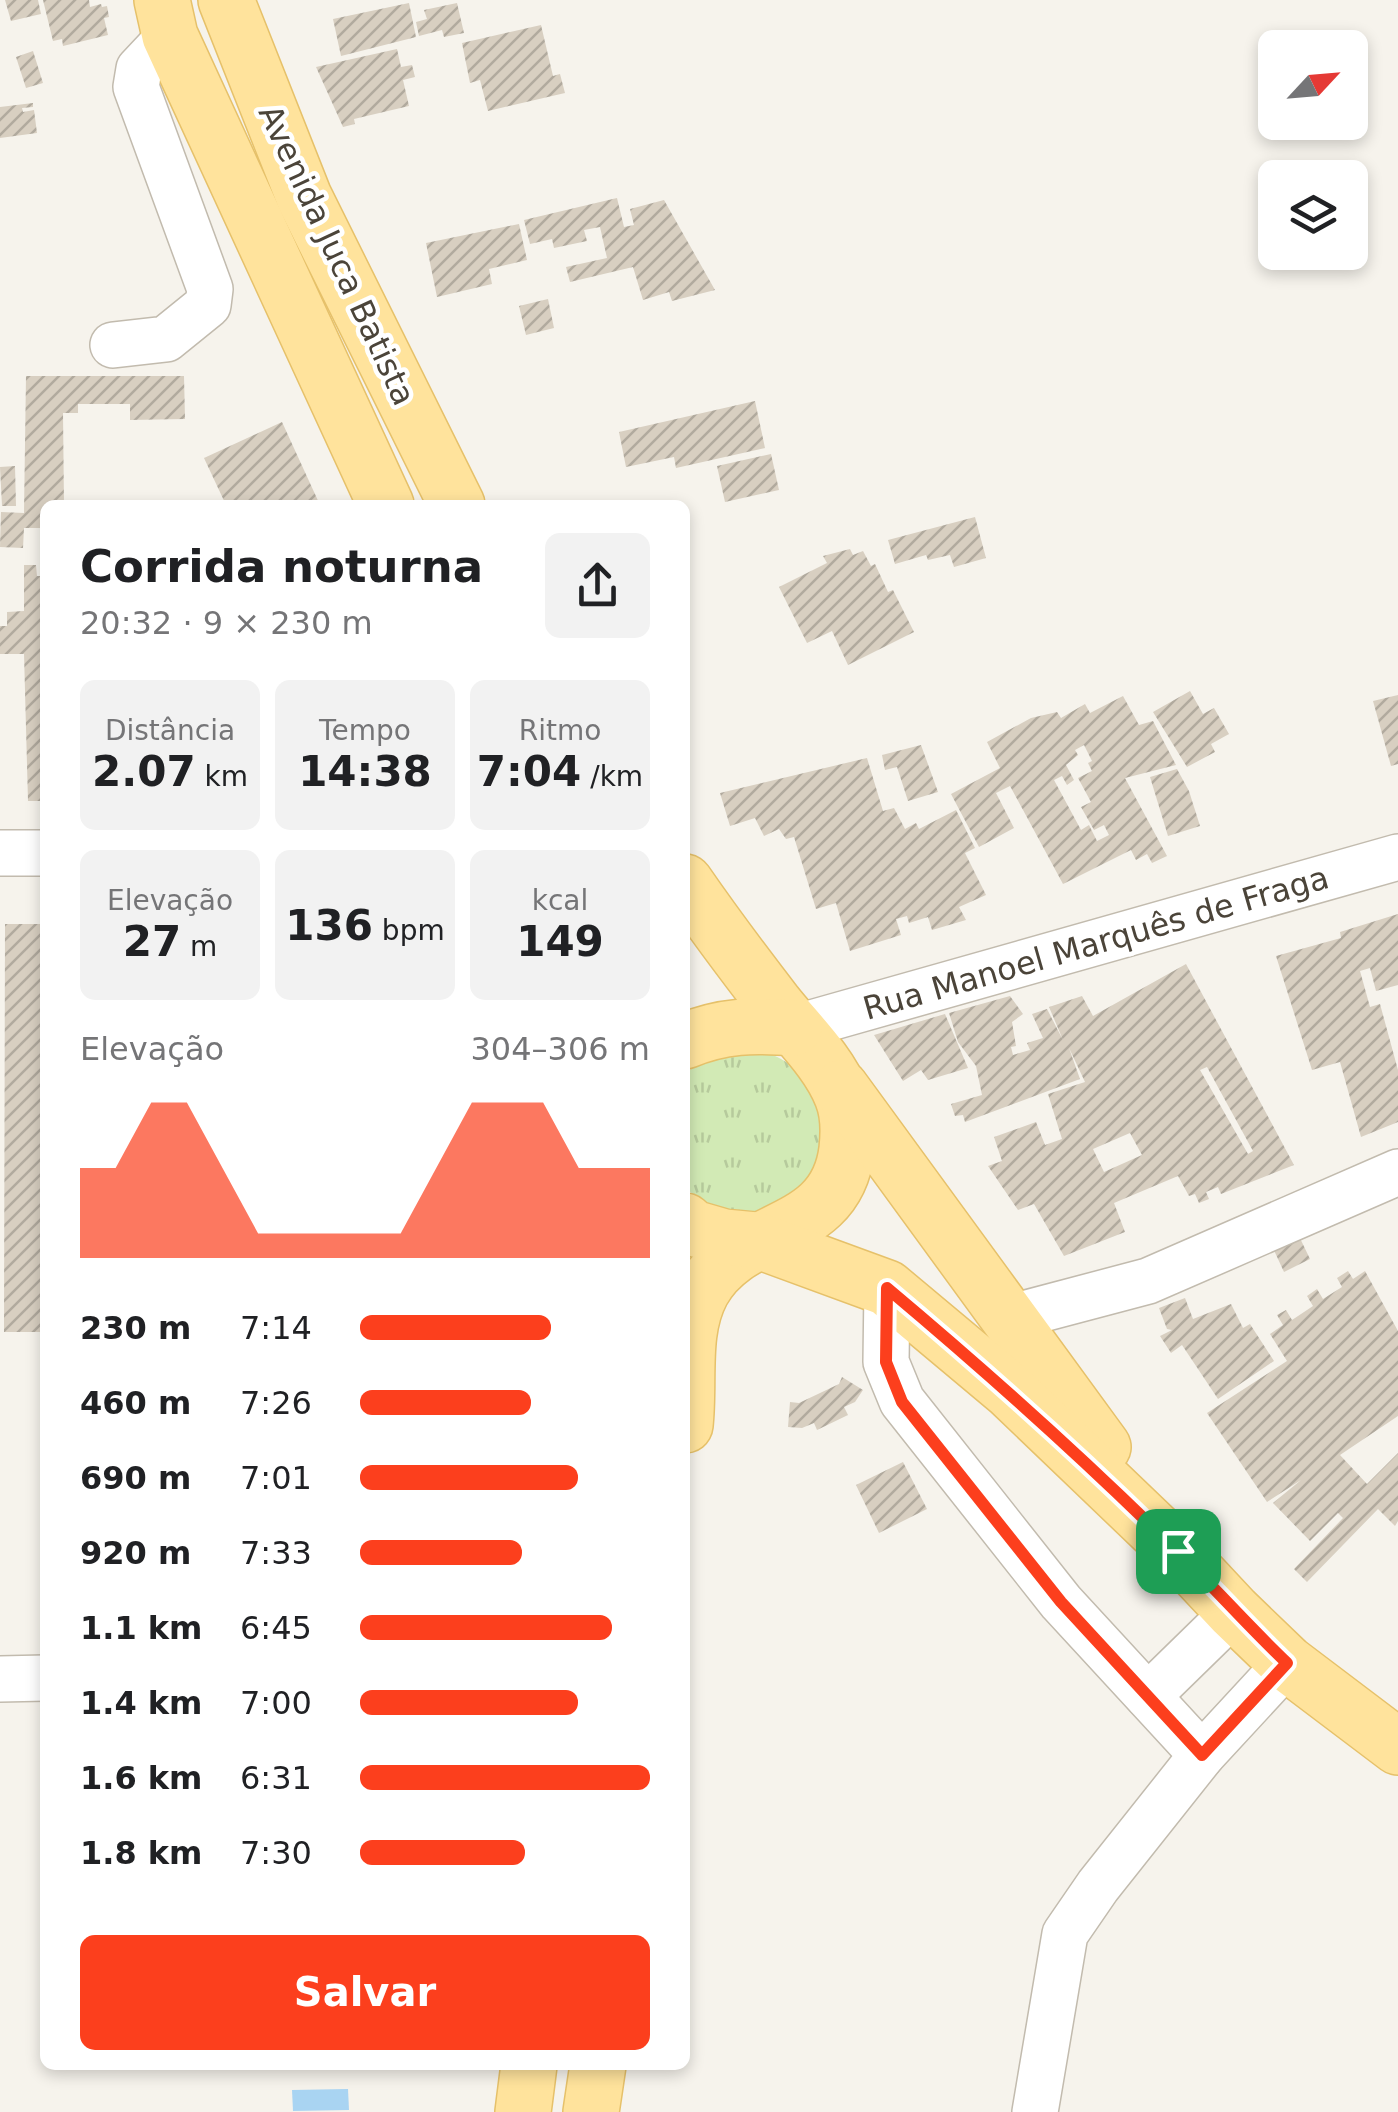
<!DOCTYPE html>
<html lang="pt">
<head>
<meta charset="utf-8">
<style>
  :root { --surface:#fff; --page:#f2f2f2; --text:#202124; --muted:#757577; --accent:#fc3f1d }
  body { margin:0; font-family:"DejaVu Sans",sans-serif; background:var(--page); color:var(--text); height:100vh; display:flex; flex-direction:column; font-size:38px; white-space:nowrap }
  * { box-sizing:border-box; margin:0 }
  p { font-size:32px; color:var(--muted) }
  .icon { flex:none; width:55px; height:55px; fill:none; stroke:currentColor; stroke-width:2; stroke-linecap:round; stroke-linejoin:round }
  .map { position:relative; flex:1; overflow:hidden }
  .panel { position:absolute; left:40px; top:500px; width:650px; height:1570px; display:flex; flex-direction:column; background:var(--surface); border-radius:15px; box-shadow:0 5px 15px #0003 }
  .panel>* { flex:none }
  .needle { width:65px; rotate:64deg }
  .controls { position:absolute; left:1258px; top:30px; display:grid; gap:20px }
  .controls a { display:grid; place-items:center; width:110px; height:110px; border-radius:15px; background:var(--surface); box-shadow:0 5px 15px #0003; font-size:50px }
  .pin { position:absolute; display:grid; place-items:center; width:85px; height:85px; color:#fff; margin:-42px; border-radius:20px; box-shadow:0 5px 15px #0006 }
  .round { display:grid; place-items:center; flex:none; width:105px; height:105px; border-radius:15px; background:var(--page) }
  .head { display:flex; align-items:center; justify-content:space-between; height:170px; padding:0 40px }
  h1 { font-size:45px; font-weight:700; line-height:75px }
  .figures { display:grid; grid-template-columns:repeat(3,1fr); gap:15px; height:170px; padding:10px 40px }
  .figures div { display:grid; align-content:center; border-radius:15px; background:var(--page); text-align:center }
  .figures b { font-size:42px; font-weight:700 }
  .figures small { font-size:28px; font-weight:400 }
  .figures p { font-size:28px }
  .chart { height:280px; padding:20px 40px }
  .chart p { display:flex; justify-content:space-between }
  .chart svg { width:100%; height:180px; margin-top:10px; fill:var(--accent); opacity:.7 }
  .cta { display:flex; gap:20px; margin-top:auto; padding:20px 40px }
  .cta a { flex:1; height:115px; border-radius:15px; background:var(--accent); color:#fff; font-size:40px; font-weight:700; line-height:115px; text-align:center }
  ul { padding:0 40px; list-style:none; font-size:32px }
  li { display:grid; grid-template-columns:160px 120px 1fr; align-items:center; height:75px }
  li i { height:25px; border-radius:12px; background:var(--accent) }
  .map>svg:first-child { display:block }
  .grass { fill:url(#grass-tufts) }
  .water { fill:#a9d4f2 }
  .building { fill:url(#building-hatch); fill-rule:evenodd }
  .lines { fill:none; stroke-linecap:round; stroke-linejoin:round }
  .minor-casing { stroke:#c2bbae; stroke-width:48 }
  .major-casing { stroke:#e6c16a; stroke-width:58 }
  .minor { stroke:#fff; stroke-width:45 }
  .major { stroke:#ffe39c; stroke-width:55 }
  .route-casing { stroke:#fff; stroke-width:20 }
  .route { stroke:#fc3f1d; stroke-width:12 }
  .labels { text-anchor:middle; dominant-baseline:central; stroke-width:9; stroke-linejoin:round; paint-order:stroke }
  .street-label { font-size:32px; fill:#4b4439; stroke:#fff }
</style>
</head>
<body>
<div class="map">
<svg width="1398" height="2112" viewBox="0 0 1398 2112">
  <defs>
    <pattern id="grass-tufts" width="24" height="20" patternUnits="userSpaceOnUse" patternTransform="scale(2.5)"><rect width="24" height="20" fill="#d2eab5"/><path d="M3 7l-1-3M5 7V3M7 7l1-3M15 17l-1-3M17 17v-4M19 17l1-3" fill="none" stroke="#b6ca9c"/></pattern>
    <pattern id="building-hatch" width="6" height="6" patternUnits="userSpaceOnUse" patternTransform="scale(2.5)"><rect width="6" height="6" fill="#d8cfc1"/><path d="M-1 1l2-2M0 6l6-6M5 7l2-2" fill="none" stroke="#b1aa9e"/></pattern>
  </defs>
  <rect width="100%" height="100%" fill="#f6f3ec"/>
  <path class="grass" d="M761,1050C795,1064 793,1065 812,1095C816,1101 823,1109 825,1115C829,1128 825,1149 820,1161C796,1216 727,1230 685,1187V1075L699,1061Z"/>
  <path class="water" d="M348,2089L349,2110L293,2111L292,2090Z"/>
  <g class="building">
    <path d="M5,0H38L41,14L11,21Z"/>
    <path d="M43,0H89L90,7L101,4L102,7L107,6L109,17L104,18L108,35L63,46L62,39L53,41Z"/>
    <path d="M409,3L416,37L341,56L333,19Z"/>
    <path d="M457,3L464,33L444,37L442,30L419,36L416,22L427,19L424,10Z"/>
    <path d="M541,25L553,76L560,74L565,93L488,111L480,80L470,83L462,43Z"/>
    <path d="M397,49L401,67L412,65L415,77L403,80L409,106L354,119L355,124L343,127L316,67Z"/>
    <path d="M33,51L43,83L26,88L16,57Z"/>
    <path d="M33,103V107L22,108L23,112L34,110L37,133L0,138V107Z"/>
    <path d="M617,198L624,227L634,225L630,209L664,200L715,290L672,301L669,292L643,300L633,267L570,282L566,267L607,258L600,227L584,230L587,241L554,248L552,239L530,244L524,220Z"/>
    <path d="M519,224L527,260L489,269L492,284L437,297L426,243Z"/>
    <path d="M548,299L554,328L526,335L519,306Z"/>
    <path d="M26,376H184L185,419L130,420V404H78V413H63L64,505H45V528H24L23,548L0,547L1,512L24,513Z"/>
    <path d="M755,401L765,448L676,468L674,457L626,467L619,432Z"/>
    <path d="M282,422L320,505H226L204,458Z"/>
    <path d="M771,454L779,490L725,502L717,466Z"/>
    <path d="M15,466L16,506H2L0,467Z"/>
    <path d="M975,517L986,558L954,567L950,555L928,560L926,555L895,564L888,540Z"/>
    <path d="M850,549L853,555L863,551L871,566L875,564L888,592L893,590L914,632L848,665L832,631L807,643L779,587L827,563L823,556Z"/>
    <path d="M24,565H36L37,576H45V801H28L24,654H0V626H7V612L24,611Z"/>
    <path d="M1190,691L1203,714L1214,708L1229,734L1211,744L1215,752L1187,767L1153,712Z"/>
    <path d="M1398,695V764L1391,766L1373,701Z"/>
    <path d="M1123,696L1139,725L1153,721L1176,765L1125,778L1167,856L1152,863L1147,854L1136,860L1131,850L1063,884L1010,786L996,793L1014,828L979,847L951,794L1000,768L987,742L1031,718L1057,712L1061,718L1085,704L1090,713ZM1084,745L1092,761L1088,763L1092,771L1078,778L1091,802L1081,807L1094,830L1104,825L1109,835L1097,841L1089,825L1081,830L1054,780L1062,776L1067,785L1074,780L1066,765L1078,755L1075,750Z"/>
    <path d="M921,745L938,792L908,801L897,767L885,770L882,755Z"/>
    <path d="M867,758L883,811L894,808L905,829L916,823L919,829L956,810L975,848L965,853L986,895L959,907L966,920L932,930L928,917L909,923L907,916L896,919L901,935L850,951L836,903L816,909L794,837L786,839L779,829L764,836L755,818L730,826L720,793Z"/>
    <path d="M1177,769L1189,791L1200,826L1168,836L1150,777Z"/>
    <path d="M1398,914V985L1376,991L1370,968L1360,971L1370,1007L1380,1004L1398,1070V1122L1361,1137L1340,1062L1312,1070L1276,956L1341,938L1340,932Z"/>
    <path d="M5,924H45V1332H4Z"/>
    <path d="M1186,964L1294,1165L1221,1194L1218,1187L1206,1192L1209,1199L1199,1203L1195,1194L1189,1196L1178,1176L1114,1203L1125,1232L1064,1256L1034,1204L1018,1210L988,1166L1002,1161L994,1137L1036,1122L1045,1145L1062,1139L1048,1094L1085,1082L1069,1048L1080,1079L965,1122L963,1115L955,1116L951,1104L982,1095L976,1066L958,1042L949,1013L1010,996L1023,1014L1012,1022L1016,1046L1011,1047L1013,1055L1030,1050L1027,1043L1043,1038L1032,1014L1047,1009L1063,1040L1049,1007L1082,996L1093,1016ZM1207,1067L1253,1151L1248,1154L1200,1070ZM1130,1133L1142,1155L1104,1172L1093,1149Z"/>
    <path d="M945,1014L968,1068L928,1080L921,1070L903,1081L874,1035Z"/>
    <path d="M1298,1234L1310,1259L1284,1272L1272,1246Z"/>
    <path d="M1348,1271L1353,1279L1365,1271L1398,1331V1416L1340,1455L1367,1484L1398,1453V1521L1395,1526L1378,1509L1307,1582L1294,1569L1343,1518L1338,1513L1310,1541L1273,1503L1301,1480L1267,1502L1207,1413L1287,1361L1270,1334L1283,1325L1277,1315L1286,1310L1292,1320L1313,1306L1307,1296L1317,1289L1323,1299L1342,1287L1337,1278Z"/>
    <path d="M1185,1298L1193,1319L1231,1304L1243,1328L1250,1324L1274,1361L1218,1399L1182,1345L1171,1353L1160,1336L1172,1330L1167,1329L1159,1308Z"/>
    <path d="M842,1377L863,1390L855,1402L844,1407L848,1415L817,1430L814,1423L802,1428L788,1427L790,1402L799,1403L839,1384Z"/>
    <path d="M903,1462L927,1509L879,1533L856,1485Z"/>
  </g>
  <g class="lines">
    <defs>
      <g id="minor">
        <path d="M113,345L166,339L208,305L210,289L136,87L139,69L170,36"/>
        <path d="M0,853H45"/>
        <path d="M794,1028L1398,857"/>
        <path d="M887,1288L886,1362L902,1401L1061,1602L1202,1755"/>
        <path d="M1012,1317L1148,1281L1398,1172"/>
        <path d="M0,1679L45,1678"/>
        <path d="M1148,1696L1234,1612"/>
        <path d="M1035,2112L1065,1934L1098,1886L1202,1755L1287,1663"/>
      </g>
      <g id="major">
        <path d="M162,0L170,36L386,505"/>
        <path d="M226,0L304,197L457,505"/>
        <path d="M685,882C714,924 744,964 775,1004C798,1033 829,1062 842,1096C849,1113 849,1131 847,1149C836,1241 741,1221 702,1291C680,1332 690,1380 685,1425"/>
        <path d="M685,1041C723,1025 754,1025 794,1028"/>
        <path d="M841,1088L1103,1447"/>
        <path d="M685,1221L693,1228L724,1237L756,1240L887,1288L1010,1391L1177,1551L1234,1612L1287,1663L1398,1747"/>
        <path d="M523,2112L529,2065"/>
        <path d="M591,2112L598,2065"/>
      </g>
    </defs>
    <use href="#minor" class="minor-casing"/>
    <use href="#major" class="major-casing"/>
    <use href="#minor" class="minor"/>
    <use href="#major" class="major"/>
  </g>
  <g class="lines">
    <defs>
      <path id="route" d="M887,1288C987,1372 1083,1458 1175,1549C1213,1586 1248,1626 1287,1663L1202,1755L1061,1602L902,1402L886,1362Z"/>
    </defs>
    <use href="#route" class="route-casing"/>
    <use href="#route" class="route"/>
  </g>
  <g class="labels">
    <g class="street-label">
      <text transform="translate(337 255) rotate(65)">Avenida Juca Batista</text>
      <text transform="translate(1096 943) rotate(-16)">Rua Manoel Marquês de Fraga</text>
    </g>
  </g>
</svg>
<div class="controls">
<a><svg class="needle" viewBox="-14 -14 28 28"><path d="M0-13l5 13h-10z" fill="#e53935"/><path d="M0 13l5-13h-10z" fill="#757577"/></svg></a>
<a><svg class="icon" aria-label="layers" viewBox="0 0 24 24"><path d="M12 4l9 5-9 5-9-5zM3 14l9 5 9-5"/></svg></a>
</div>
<div class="pin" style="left:1178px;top:1551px;background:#1e9e55"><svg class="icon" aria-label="arrive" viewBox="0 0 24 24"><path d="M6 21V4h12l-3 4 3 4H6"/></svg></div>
<section class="panel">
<div class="head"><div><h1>Corrida noturna</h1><p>20:32 · 9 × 230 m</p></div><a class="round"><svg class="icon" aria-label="share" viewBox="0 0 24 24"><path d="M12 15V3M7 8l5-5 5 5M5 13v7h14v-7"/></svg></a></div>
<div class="figures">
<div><p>Distância</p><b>2.07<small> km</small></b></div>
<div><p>Tempo</p><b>14:38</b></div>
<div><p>Ritmo</p><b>7:04<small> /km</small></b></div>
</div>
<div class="figures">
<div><p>Elevação</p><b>27<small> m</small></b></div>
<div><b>136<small> bpm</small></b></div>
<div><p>kcal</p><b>149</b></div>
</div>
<div class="chart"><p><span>Elevação</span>304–306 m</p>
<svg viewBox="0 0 160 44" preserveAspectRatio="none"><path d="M0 44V22L10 22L20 6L30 6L40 22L50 38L60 38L70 38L80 38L90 38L100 22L110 6L120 6L130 6L140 22L150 22L160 22V44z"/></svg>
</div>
<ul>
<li><b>230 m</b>7:14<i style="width:66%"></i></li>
<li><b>460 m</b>7:26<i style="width:59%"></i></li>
<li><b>690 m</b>7:01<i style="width:75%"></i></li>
<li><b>920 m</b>7:33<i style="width:56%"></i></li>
<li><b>1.1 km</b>6:45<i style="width:87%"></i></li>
<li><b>1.4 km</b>7:00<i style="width:75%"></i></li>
<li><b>1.6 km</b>6:31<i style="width:100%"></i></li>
<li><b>1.8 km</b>7:30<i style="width:57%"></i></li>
</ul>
<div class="cta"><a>Salvar</a></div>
</section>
</div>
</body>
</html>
